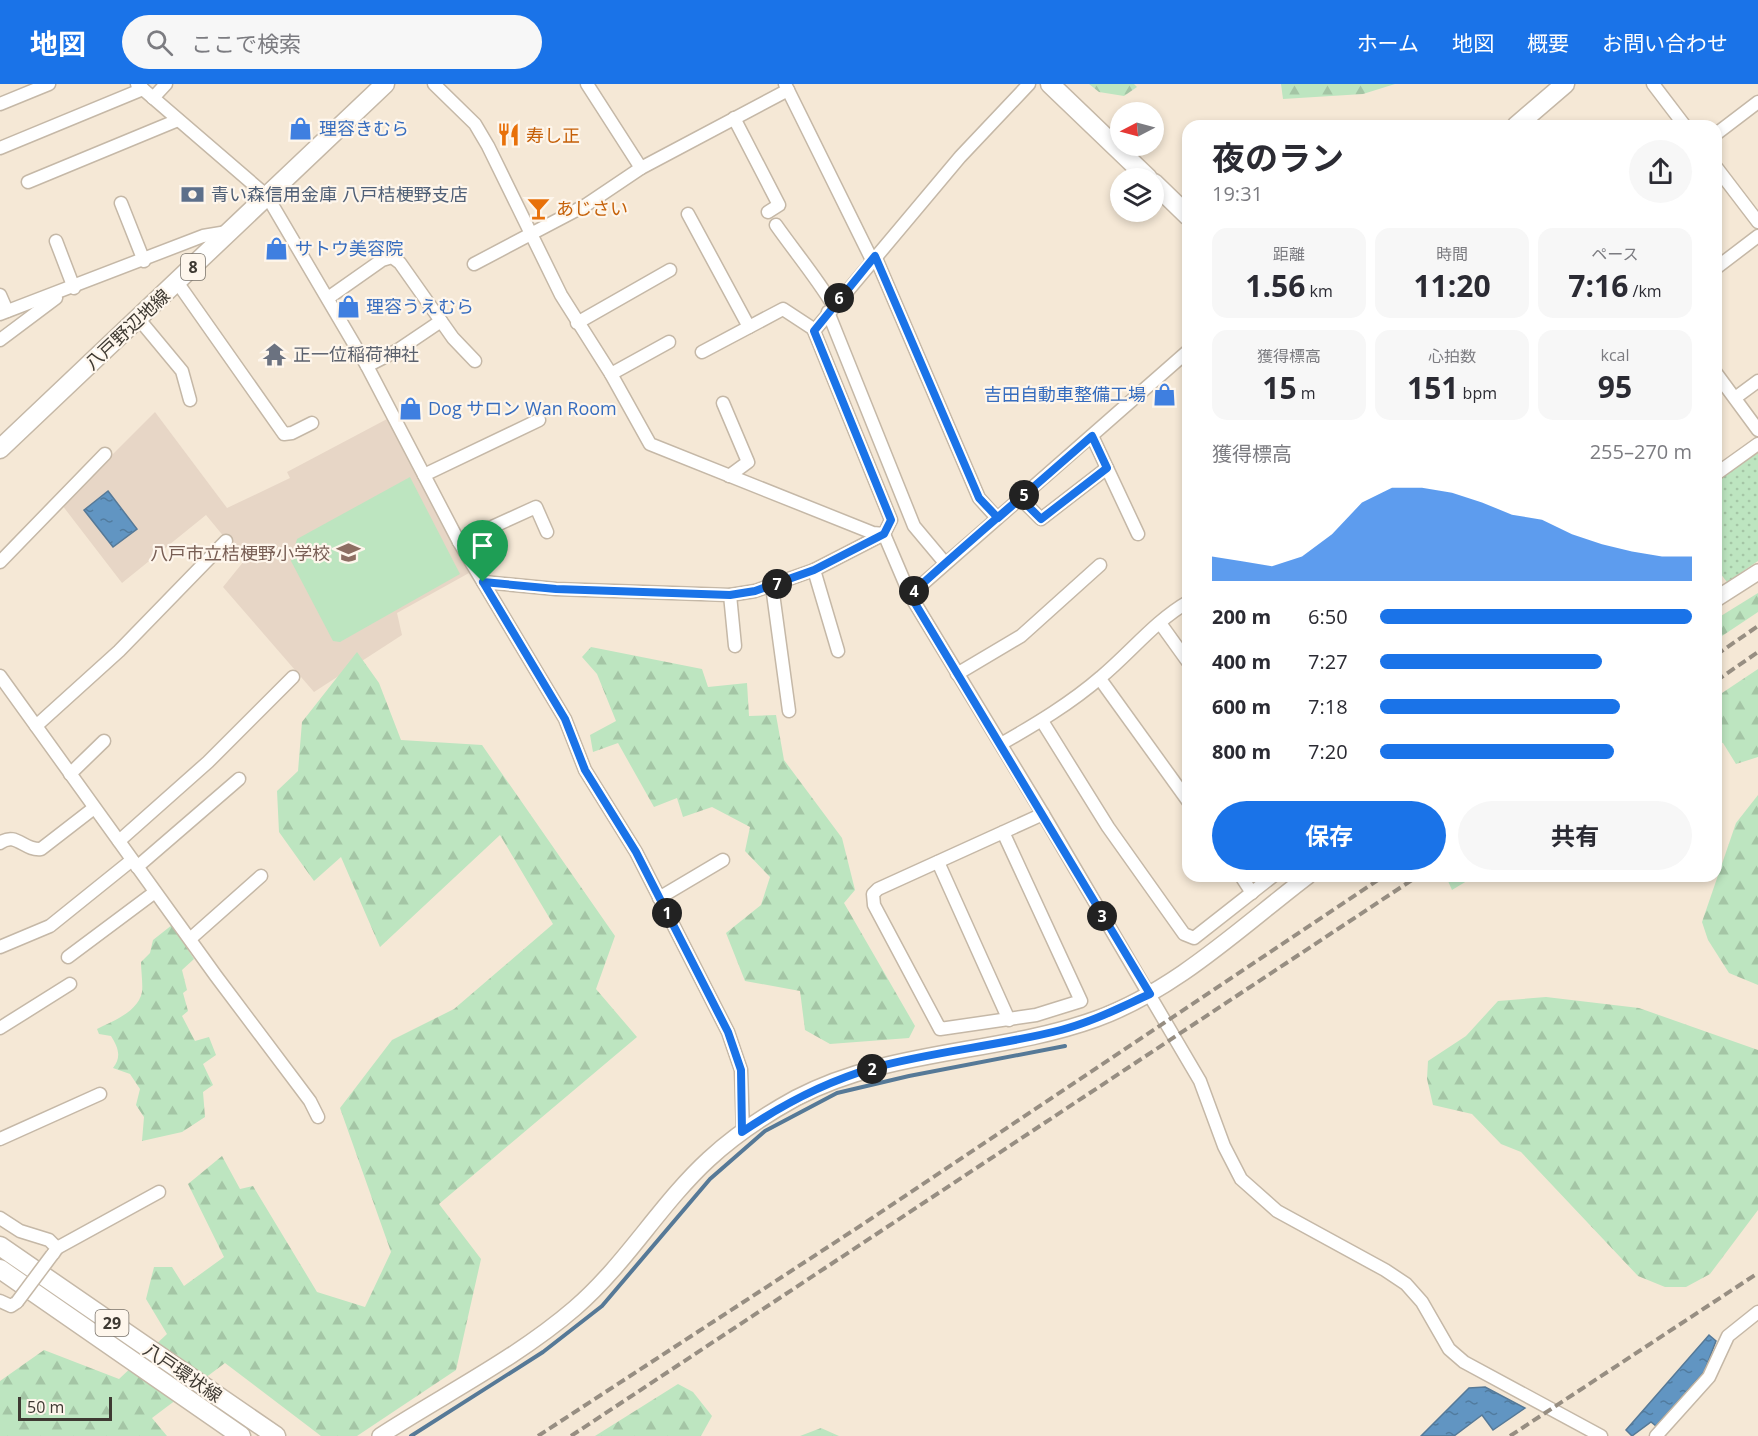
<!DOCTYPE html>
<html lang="ja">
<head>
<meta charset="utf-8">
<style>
  :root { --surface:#fff; --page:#f7f7f7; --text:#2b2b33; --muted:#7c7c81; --accent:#1a73e8 }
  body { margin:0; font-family:"Open Sans","Noto Sans JP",sans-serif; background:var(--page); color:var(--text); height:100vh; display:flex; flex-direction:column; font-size:22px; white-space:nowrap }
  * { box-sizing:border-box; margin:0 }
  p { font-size:20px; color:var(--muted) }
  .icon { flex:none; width:33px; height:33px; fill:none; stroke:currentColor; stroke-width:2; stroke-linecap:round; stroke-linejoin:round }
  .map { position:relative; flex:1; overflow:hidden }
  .sheet { position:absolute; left:1182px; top:36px; width:540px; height:762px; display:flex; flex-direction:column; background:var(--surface); border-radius:18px; box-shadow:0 3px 9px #0003 }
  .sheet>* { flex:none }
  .needle { width:39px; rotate:264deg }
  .controls { position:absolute; left:1110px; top:18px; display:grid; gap:12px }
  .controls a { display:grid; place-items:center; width:54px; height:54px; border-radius:50%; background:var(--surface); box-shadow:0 3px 9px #0003; font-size:30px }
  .scale { position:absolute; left:18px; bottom:15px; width:94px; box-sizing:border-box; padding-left:6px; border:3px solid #3e3932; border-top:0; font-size:16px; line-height:21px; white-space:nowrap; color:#3e3932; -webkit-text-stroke:4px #fef6ec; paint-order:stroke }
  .pin { position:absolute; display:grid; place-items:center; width:51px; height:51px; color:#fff; margin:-62px -26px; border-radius:50% 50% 50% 0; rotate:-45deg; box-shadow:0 0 6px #0007 }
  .pin .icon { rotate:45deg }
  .km { position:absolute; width:30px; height:30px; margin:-15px; border-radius:50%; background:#222; color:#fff; font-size:16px; line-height:30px; text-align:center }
  .round { display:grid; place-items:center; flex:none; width:63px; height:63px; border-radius:32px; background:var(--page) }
  .summary { display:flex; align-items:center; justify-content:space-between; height:102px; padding:0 30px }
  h1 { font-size:33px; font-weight:700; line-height:45px }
  .figures { display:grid; grid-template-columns:repeat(3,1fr); gap:9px; height:102px; padding:6px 30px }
  .figures div { display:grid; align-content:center; border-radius:15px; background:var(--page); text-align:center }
  .figures b { font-size:30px; font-weight:700 }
  .figures small { font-size:16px; font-weight:400 }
  .figures p { font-size:16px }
  .chart { height:168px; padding:12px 30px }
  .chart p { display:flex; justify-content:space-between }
  .chart svg { width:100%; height:108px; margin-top:6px; fill:var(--accent); opacity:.7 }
  .action { display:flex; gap:12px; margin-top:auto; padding:12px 30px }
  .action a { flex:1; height:69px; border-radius:36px; background:var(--accent); color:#fff; font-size:24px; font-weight:700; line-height:69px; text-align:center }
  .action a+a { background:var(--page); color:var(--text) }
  ul { padding:0 30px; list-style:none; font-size:20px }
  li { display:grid; grid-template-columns:96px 72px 1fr; align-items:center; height:45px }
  li i { height:15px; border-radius:8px; background:var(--accent) }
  header { display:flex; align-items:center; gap:36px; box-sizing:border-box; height:84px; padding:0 30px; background:var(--accent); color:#fff }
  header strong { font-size:28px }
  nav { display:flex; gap:33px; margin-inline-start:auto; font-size:21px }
  .search { width:420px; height:54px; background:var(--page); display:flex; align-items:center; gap:15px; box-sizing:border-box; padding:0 21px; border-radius:33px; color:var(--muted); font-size:22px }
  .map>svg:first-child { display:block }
  .education { fill:#e7d6c6 }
  .grass { fill:url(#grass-dots) }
  .forest { fill:url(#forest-firs) }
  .garden { fill:#bde5c0 }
  .water { fill:url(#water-ripples); stroke:#567997; stroke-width:1.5 }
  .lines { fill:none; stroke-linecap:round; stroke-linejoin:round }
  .stream { stroke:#567997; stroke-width:4 }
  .minor-casing { stroke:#c5b8a7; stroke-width:15 }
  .tertiary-casing { stroke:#c5b8a7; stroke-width:18 }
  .primary-casing { stroke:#c5b8a7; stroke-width:21 }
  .minor { stroke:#fff; stroke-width:12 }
  .tertiary { stroke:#fff; stroke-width:15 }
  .primary { stroke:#fff; stroke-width:18 }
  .rail { stroke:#978e82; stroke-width:4; stroke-dasharray:9 4.5; stroke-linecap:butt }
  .minor-bridge-casing { stroke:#c5b8a7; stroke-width:15; stroke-linecap:butt }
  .minor-bridge { stroke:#fff; stroke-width:12 }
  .route-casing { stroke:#fff; stroke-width:12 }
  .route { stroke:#1a73e8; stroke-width:8 }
  .labels { text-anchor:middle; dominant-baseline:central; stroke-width:4.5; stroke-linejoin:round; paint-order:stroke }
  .shield { fill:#fef6ec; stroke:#78726a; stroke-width:1.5 }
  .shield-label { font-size:16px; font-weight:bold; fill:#3e3932 }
  .shop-label { font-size:18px; fill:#366cbe; stroke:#fef6ec; text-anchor:start }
  .food-label { font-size:18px; fill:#c56008; stroke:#fef6ec; text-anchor:start }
  .service-label { font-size:18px; fill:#4e5e75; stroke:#fef6ec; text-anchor:start }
  .street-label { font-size:18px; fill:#3e3932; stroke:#fef6ec }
  .worship-label { font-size:18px; fill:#5b616d; stroke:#fef6ec; text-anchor:start }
  .education-label { font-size:18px; fill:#785e54; stroke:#fef6ec; text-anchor:end }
</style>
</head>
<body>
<header>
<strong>地図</strong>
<div class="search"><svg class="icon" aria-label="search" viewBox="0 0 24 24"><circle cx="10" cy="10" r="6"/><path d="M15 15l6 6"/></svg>ここで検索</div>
<nav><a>ホーム</a><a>地図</a><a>概要</a><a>お問い合わせ</a></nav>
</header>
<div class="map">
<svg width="1758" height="1352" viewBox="0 0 1758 1352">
  <defs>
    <pattern id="grass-dots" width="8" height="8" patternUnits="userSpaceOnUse" patternTransform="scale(1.5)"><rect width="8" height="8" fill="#bde5c0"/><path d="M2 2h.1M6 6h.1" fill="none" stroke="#a4c5a5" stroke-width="1.8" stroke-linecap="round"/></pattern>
    <pattern id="forest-firs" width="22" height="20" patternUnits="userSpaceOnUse" patternTransform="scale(1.5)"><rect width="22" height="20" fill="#bde5c0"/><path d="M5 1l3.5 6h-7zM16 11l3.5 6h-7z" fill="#a4c5a5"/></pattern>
    <pattern id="water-ripples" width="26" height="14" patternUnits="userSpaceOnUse" patternTransform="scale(1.5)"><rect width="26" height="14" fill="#6195c2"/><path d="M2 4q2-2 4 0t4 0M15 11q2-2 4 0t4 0" fill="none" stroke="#517b9e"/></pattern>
  </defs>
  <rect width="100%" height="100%" fill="#f5e8d6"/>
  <path class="education" d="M155,328L227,424L290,394L287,388L387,335L469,489L397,529L402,551L314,608L223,503L244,477L206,431L122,499L62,421Z"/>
  <path class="grass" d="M1758,366V477L1727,498L1716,484V398Z"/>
  <g class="forest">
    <path d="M1089,0H1134L1137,3L1124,12L1099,8Z"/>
    <path d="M1281,0H1395L1363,10L1283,15Z"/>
    <path d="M1758,509V528L1716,556V535Z"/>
    <path d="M591,563L702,585L708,603L747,599L749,632L776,631L784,676L842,754L855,806L844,819L915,942L909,954L830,960L805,946L800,907L745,897L726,849L761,821L770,793L745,767L750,743L712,723L683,733L677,714L654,723L618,659L593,668L590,651L616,637L597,590L582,573Z"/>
    <path d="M357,568L379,599L401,656L482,661L615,852L596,905L637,953L439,1120L481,1175L456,1286L357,1352H321L225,1279L152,1334L167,1352H0V1297L44,1266L119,1295L167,1250L146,1215L154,1183H172L184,1202L224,1173L188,1100L222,1072L240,1105L253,1102L317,1208L365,1223L391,1168L340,1024L392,956L454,925L553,840L500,751L380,863L341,773L314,797L279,748L277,707L298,687L302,638Z"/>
    <path d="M1758,585V673L1736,680L1723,659L1716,657V613Z"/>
    <path d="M1758,711V901L1729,889L1708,856L1702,838L1736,739Z"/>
    <path d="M1449,792H1475L1452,806L1448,797Z"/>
    <path d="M172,841L194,875L182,886L187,906L183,909L188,927L182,932L195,957L209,953L216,971L203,980L213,1001L203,1008L205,1033L182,1048L142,1057L144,1033L136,1021L140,1005L130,990L113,984C122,973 118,963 111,952L99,950L97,945C113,937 138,928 142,908C143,899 141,887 141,878L150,869L153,856Z"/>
    <path d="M1546,913L1639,924L1758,966V1126L1710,1190L1686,1203H1665L1638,1192L1521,1068L1501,1060L1472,1030L1433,1021L1427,995L1428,977L1466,952L1498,917Z"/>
    <path d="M678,1300L693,1308L712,1332L701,1352H595Z"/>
    <path d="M821,1344L839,1352H800Z"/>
  </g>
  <path class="garden" d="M410,393L460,490L340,558L333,557L291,477L297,455Z"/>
  <g class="water">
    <path d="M108,407L137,445L113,463L84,426Z"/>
    <path d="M1709,1251L1716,1257L1704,1288L1656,1342L1651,1338L1632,1352L1626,1346Z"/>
    <path d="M1485,1303L1525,1324L1493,1346L1482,1331L1454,1352H1421L1469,1304Z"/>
  </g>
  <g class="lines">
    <path class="stream" d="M411,1352L543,1268L602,1222L710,1095L765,1047L837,1009L909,992L1065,962"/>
    <defs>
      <g id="minor">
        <path d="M137,0L267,112L367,282L459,458L565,635L585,686L636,768L728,948L741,986L743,1048"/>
        <path d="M434,0L475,40L488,62L561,211L611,290L650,360L873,449L884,450L910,511L1043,730L1200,997L1224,1062L1241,1095L1277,1127L1385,1186L1406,1200L1422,1218L1449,1265L1464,1278L1601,1352"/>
        <path d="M587,0L641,84"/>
        <path d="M785,0L872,176"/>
        <path d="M1653,0L1685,42"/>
        <path d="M153,14L166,0"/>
        <path d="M0,20L49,0"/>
        <path d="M734,34L779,121L768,128"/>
        <path d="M1716,50L1758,18"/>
        <path d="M0,64L143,5"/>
        <path d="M1716,83L1758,138"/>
        <path d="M28,98L178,36"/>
        <path d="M121,119L144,177"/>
        <path d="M688,130L749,243"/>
        <path d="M776,141C795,168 816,193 833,221"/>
        <path d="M56,157L74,204"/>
        <path d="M875,172L979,414L997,434"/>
        <path d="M474,180L586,121L641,84L788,6"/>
        <path d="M1716,184L1758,152"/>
        <path d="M177,198L284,350L292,349L312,339"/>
        <path d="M0,211L7,227"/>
        <path d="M328,214L382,176L392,173L400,179L453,254L475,277"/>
        <path d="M828,228L914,442L945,479"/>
        <path d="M0,230L203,152L227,148"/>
        <path d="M138,234L182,287L190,316"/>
        <path d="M577,239L670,186"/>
        <path d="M0,256L56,214"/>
        <path d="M702,268L783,225L815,246"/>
        <path d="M367,282L398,266L441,237"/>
        <path d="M1716,289L1758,346"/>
        <path d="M611,290L669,258"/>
        <path d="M1735,314L1758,297"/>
        <path d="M723,319L748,378L729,392"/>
        <path d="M1092,352L1138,450"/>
        <path d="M1716,390L1758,360"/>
        <path d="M424,391L539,336"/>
        <path d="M1020,414L1041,435L1107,384"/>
        <path d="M459,458L536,423L547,448"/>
        <path d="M0,478L105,370"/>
        <path d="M814,486L838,567"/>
        <path d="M483,498L556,505L730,511L755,507L814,486L884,450L891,436L814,247L960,73L1029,0"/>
        <path d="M772,502L789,627"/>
        <path d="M730,511L735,562"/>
        <path d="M910,511L1188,267"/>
        <path d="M1160,539L1188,578"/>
        <path d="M957,590L1021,552L1100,481"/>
        <path d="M0,592L216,892L310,1017L318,1033"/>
        <path d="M1100,595L1188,717"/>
        <path d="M1042,637L1108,743L1184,850L1194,854L1273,792"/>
        <path d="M36,642L119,567L226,457"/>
        <path d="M1001,660C1036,640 1071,619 1101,593C1130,569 1155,537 1188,518"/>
        <path d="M70,690L104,657"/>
        <path d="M1003,748L1081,917L1036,931L940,945L874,821L873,810L878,805L1043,730"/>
        <path d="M119,757L208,678L293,593"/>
        <path d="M0,759C16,747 24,767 41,765L94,724"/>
        <path d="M938,778L1009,936"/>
        <path d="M137,783L239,695"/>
        <path d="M1241,792L1252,809"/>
        <path d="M659,814L723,776"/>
        <path d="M190,855L261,792"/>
        <path d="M0,863L50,842L132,776"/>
        <path d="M68,873L155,808"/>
        <path d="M0,944L70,900"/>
        <path d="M0,1055L100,1010"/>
        <path d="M0,1134L20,1147L49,1156L57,1164L53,1170"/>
        <path d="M57,1164L159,1108"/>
        <path d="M0,1217L11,1222L17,1218"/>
        <path d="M1656,1352L1709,1293L1728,1252L1758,1228"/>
      </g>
      <g id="tertiary">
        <path d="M1716,515L1758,488"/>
        <path d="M380,1352C445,1310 517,1274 575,1224C626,1180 660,1120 709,1075C735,1051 765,1031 796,1014C889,965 999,970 1096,935C1176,906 1241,843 1308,792"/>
      </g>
      <g id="primary">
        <path d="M1050,0L1148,94"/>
        <path d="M1516,42L1565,0"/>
        <path d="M1154,99L1188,132"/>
        <path d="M0,365L385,0"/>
        <path d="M0,1162L276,1352"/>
        <path d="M0,1185L241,1352"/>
      </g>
    </defs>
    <use href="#minor" class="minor-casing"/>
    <use href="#tertiary" class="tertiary-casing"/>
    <use href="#primary" class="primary-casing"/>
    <use href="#minor" class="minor"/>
    <use href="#tertiary" class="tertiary"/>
    <use href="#primary" class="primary"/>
    <g class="rail">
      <path d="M1716,571L1758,542"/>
      <path d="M1716,597L1758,568"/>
      <path d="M538,1352L854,1146L1384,792"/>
      <path d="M571,1352L1418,792"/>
      <path d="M1510,1352L1758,1189"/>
    </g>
    <defs>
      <path id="minor-bridge" d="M17,1218L52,1171"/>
    </defs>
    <use href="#minor-bridge" class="minor-bridge-casing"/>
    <use href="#minor-bridge" class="minor-bridge"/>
  </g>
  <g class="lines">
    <defs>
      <path id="route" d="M483,498L565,635L585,686L636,768L728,948L741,986L742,1048C783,1020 825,998 873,984C934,967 999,962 1061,946C1092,938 1121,923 1150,910L910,511C946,478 983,446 1020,414L1041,435L1107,384L1092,352L998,434L979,414L875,172L814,247L891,436L884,450L814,486L755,507L730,511L556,505L483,498"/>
    </defs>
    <use href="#route" class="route-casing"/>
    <use href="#route" class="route"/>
  </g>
  <defs>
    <symbol id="shop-bare" viewBox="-9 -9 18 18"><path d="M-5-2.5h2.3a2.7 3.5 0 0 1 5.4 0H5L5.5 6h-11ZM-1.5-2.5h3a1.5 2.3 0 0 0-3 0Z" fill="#3f7fe0" stroke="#fef6ec" stroke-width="2.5" paint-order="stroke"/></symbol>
    <symbol id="restaurant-bare" viewBox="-9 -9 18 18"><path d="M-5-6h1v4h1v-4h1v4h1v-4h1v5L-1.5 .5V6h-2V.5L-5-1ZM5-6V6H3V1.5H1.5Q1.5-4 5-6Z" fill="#e8710a" stroke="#fef6ec" stroke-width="2.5" paint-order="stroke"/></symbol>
    <symbol id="bank-bare" viewBox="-9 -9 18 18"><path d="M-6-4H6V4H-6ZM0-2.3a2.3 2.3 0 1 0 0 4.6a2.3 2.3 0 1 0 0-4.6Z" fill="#5c6f8a" stroke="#fef6ec" stroke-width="2.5" paint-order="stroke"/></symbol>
    <symbol id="bar-bare" viewBox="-9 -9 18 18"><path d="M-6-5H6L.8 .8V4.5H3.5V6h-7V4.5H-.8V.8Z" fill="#e8710a" stroke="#fef6ec" stroke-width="2.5" paint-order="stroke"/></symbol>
    <symbol id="temple-bare" viewBox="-9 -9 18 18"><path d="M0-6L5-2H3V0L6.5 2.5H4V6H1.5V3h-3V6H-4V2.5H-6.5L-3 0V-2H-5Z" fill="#6b7280" stroke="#fef6ec" stroke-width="2.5" paint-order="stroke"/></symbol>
    <symbol id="school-bare" viewBox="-9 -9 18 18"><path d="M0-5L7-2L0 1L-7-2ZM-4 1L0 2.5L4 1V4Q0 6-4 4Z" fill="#8d6e63" stroke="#fef6ec" stroke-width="2.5" paint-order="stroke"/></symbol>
  </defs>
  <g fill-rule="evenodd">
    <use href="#shop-bare" x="284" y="28" width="33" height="33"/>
    <use href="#restaurant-bare" x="492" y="34" width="33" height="33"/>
    <use href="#bank-bare" x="176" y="94" width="33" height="33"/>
    <use href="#bar-bare" x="522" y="108" width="33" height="33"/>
    <use href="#shop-bare" x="260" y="148" width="33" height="33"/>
    <use href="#shop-bare" x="332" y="206" width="33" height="33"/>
    <use href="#temple-bare" x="258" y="254" width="33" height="33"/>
    <use href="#shop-bare" x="1148" y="294" width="33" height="33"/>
    <use href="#shop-bare" x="394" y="308" width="33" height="33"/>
    <use href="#school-bare" x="332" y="452" width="33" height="33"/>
  </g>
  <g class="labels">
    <g class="shield">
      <rect x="181" y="170" width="24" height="26" rx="4.5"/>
      <rect x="95.5" y="1226" width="33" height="26" rx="4.5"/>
    </g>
    <g class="shield-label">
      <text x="193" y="183">8</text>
      <text x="112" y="1239">29</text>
    </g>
    <g class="shop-label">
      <text x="319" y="44">理容きむら</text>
      <text x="295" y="164">サトウ美容院</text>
      <text x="366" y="222">理容うえむら</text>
      <text x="1146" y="310" text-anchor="end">吉田自動車整備工場</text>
      <text x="428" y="324">Dog サロン Wan Room</text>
    </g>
    <g class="food-label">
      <text x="526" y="51">寿し正</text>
      <text x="556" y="124">あじさい</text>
    </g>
    <g class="service-label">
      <text x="211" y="110">青い森信用金庫 八戸桔梗野支店</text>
    </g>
    <g class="street-label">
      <text transform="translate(127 245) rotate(-43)">八戸野辺地線</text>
      <text transform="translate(183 1288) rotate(34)">八戸環状線</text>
    </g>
    <g class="worship-label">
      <text x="293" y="270">正一位稲荷神社</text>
    </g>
    <g class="education-label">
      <text x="330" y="469">八戸市立桔梗野小学校</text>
    </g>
  </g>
</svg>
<div class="controls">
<a><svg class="needle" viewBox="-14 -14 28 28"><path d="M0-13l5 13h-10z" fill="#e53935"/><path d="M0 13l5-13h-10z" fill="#7c7c81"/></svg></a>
<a><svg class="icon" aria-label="layers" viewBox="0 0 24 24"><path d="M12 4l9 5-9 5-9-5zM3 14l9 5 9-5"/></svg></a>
</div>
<div class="scale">50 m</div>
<div class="pin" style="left:483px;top:498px;background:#1e9e55"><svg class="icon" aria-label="arrive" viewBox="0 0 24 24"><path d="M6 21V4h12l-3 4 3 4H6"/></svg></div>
<b class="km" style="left:667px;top:829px">1</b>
<b class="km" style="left:872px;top:985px">2</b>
<b class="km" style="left:1102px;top:832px">3</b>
<b class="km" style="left:914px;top:507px">4</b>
<b class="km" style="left:1024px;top:411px">5</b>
<b class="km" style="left:839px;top:214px">6</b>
<b class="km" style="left:777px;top:500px">7</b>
<section class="sheet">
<div class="summary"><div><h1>夜のラン</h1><p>19:31</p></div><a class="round"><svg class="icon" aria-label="share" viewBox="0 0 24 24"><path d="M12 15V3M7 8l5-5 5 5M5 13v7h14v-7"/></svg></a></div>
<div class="figures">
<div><p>距離</p><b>1.56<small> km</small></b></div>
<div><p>時間</p><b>11:20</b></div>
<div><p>ペース</p><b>7:16<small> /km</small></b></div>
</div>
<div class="figures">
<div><p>獲得標高</p><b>15<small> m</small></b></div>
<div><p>心拍数</p><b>151<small> bpm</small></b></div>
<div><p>kcal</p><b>95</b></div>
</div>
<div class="chart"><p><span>獲得標高</span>255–270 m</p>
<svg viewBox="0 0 160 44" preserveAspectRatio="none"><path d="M0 44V34L10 36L20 38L30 34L40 25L50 12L60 6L70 6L80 8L90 12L100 17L110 19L120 25L130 29L140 32L150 34L160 34V44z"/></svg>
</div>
<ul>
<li><b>200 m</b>6:50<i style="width:100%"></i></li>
<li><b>400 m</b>7:27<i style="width:71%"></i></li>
<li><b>600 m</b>7:18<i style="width:77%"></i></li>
<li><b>800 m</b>7:20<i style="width:75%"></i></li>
</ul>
<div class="action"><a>保存</a><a>共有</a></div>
</section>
</div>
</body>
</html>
